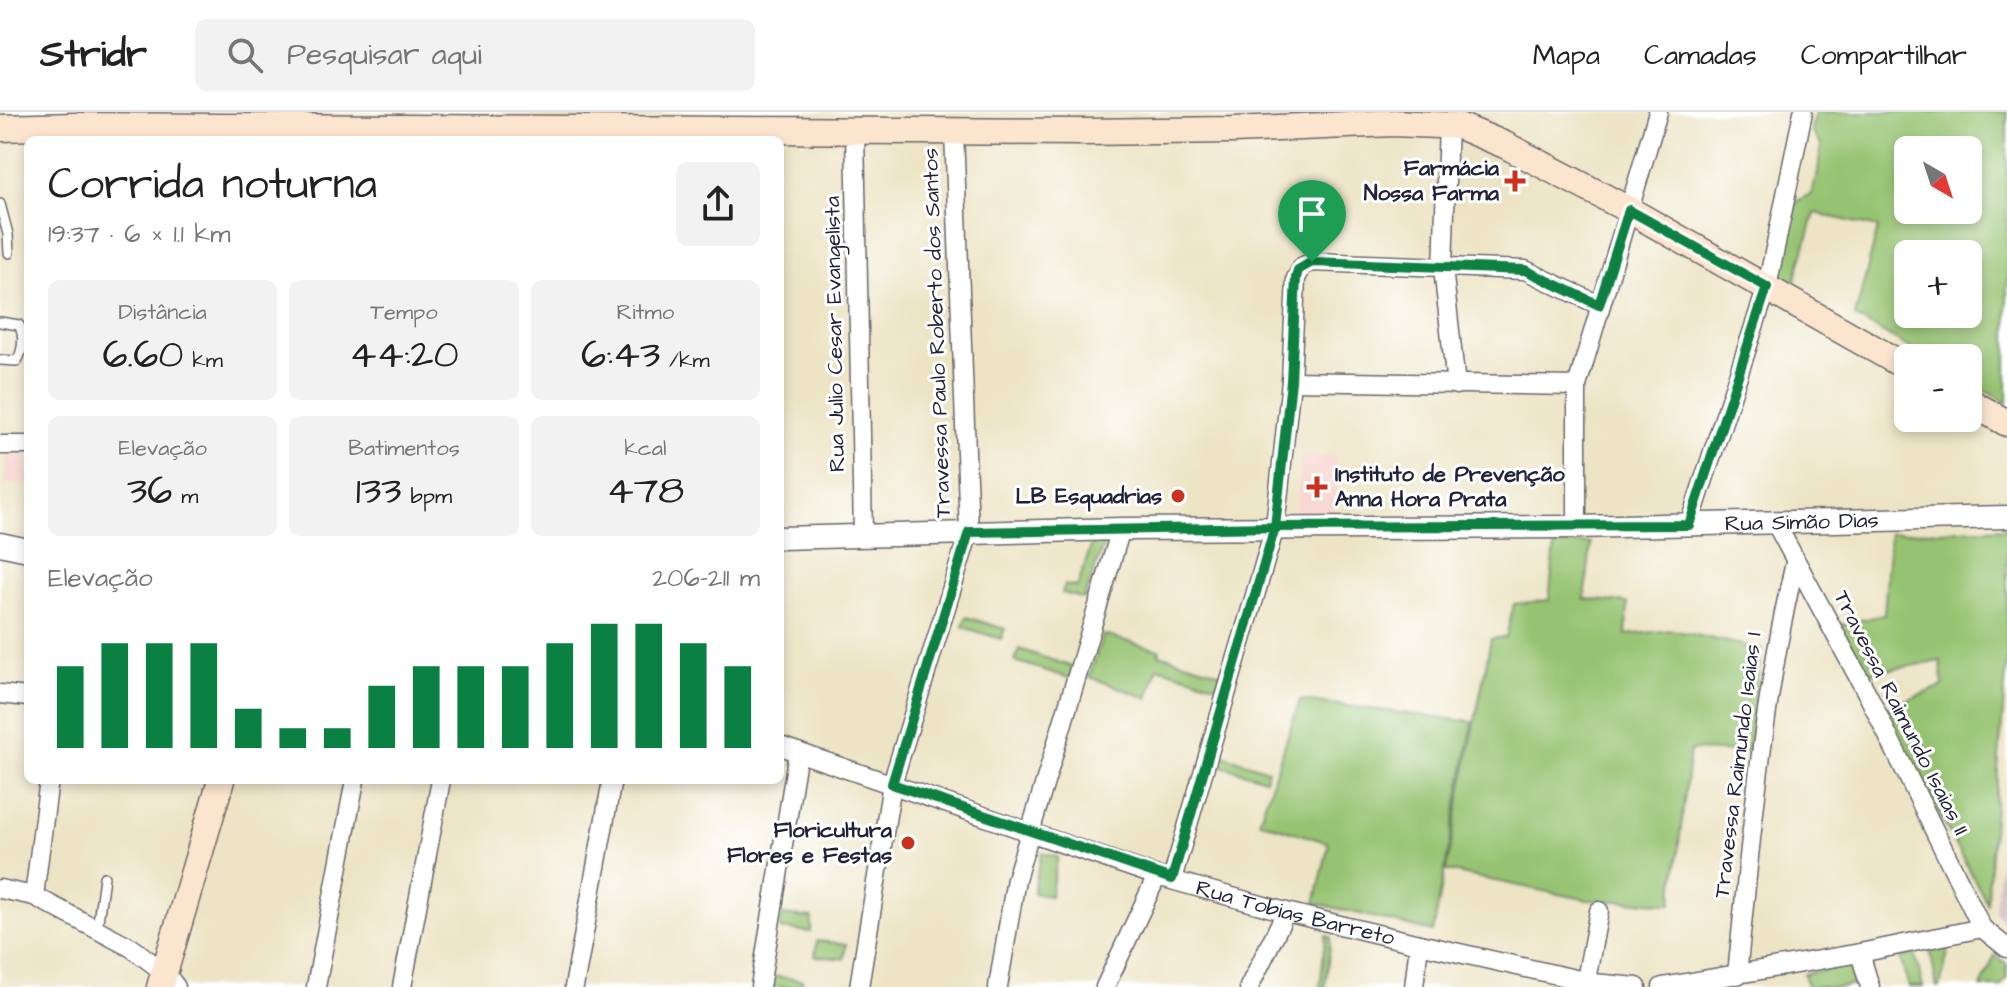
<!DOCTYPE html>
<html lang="pt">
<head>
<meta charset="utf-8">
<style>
  :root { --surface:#fff; --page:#f2f2f2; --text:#222; --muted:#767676; --line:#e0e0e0; --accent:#0b8043 }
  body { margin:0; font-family:"Architects Daughter",sans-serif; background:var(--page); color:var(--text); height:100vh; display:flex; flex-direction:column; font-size:30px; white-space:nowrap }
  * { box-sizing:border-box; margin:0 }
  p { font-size:26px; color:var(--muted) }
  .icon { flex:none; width:44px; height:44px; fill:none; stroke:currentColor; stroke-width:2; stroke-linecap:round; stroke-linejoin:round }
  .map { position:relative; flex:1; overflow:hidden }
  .side { position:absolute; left:24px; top:24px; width:760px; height:648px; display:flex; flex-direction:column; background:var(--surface); border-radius:12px; box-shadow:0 4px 12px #0003 }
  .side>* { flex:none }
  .needle { width:52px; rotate:141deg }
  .tools { position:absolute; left:1894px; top:24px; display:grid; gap:16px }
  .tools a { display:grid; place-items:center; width:88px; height:88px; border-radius:12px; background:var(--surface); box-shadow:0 4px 12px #0003; font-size:40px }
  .pin { position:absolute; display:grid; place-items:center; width:68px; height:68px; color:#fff; margin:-82px -34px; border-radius:50% 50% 50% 0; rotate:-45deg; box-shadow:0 0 8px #0007 }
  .pin .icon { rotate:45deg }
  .round { display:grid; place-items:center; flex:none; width:84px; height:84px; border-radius:12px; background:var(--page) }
  .headline { display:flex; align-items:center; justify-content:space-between; height:136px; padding:0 24px }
  h1 { font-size:44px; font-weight:600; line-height:60px }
  .figures { display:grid; grid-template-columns:repeat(3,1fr); gap:12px; height:136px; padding:8px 24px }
  .figures div { display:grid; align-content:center; border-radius:12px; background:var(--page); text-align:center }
  .figures b { font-size:40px; font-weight:600 }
  .figures small { font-size:22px; font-weight:400 }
  .figures p { font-size:22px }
  .chart { height:224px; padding:16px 24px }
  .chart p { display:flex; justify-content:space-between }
  .chart svg { width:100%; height:144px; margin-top:8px; stroke:var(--accent); stroke-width:6 }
  header { display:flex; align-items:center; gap:48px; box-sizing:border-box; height:112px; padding:0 40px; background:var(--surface); border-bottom:2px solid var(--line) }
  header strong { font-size:38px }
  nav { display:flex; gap:44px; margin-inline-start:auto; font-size:28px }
  .search { width:560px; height:72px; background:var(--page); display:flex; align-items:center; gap:20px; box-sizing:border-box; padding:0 28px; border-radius:12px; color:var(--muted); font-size:30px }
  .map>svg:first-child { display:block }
  .built { fill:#f7d0cb }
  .industrial { fill:#d2bec2 }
  .green { fill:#96c371; stroke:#5c7256; stroke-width:2; fill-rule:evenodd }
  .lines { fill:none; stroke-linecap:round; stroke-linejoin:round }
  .service-casing { stroke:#69666b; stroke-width:12 }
  .minor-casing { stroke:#69666b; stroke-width:21 }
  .tertiary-casing { stroke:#69666b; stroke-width:25 }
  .secondary-casing { stroke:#69666b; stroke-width:29 }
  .service { stroke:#fff; stroke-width:9 }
  .minor { stroke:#fff; stroke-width:18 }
  .tertiary { stroke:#fff; stroke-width:22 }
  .secondary { stroke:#fbe5cf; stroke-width:26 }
  .route-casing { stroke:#fff; stroke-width:16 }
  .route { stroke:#0b8043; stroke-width:10 }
  .poi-dot { fill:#c8321e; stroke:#fff; stroke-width:3 }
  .labels { text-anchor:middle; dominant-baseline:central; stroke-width:6; stroke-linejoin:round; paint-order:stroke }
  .poi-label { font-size:22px; font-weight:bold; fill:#22223b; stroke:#fff; text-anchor:end }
  .street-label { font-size:22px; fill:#22223b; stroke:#fff }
</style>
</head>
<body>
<header>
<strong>Stridr</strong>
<div class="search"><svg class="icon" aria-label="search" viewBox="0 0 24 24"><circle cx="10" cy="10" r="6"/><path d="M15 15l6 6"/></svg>Pesquisar aqui</div>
<nav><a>Mapa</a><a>Camadas</a><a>Compartilhar</a></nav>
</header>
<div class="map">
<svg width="2007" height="875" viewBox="0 0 2007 875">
  <rect width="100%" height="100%" fill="#fff"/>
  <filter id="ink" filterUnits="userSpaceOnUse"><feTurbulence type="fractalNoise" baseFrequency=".0125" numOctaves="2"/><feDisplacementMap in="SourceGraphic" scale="16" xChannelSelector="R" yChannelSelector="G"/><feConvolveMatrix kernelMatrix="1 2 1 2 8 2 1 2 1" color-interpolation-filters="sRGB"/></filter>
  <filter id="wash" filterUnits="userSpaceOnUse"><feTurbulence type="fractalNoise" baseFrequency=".006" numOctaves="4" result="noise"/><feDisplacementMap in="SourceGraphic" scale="32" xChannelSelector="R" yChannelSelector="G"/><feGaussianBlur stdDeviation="1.8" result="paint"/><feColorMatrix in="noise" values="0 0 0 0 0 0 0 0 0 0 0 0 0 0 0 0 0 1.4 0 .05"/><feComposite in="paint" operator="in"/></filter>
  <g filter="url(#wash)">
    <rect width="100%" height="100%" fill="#ede4c5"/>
    <g class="built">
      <path d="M7,343L28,344V374L5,371Z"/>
      <path d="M1301,343L1337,345L1333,406H1295Z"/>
    </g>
    <path class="industrial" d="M2007,677V813L1995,800Z"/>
    <g class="green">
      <path d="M1815,0H2007V291L1968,269V246H1928L1855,205L1878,116L1815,101L1794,172L1774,166L1797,89L1811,82L1818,60L1821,33L1811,19ZM1908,38H1968V98H1908ZM1908,142H1968V202H1908Z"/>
      <path d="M2007,416V549L1987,791L1883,597L1943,574L1941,549L1869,561L1839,513L1884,503L1890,421Z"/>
      <path d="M1107,424L1084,487L1062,481L1065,473L1077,475L1094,426Z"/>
      <path d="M1591,431L1585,487L1628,491L1626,523L1672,518L1761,537L1748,640L1690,638L1672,791L1588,788L1446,759L1491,527L1506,525L1514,492L1549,488L1555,433Z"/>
      <path d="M966,505L1005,517L1001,527L963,515Z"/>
      <path d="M1103,523L1160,538L1159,542L1221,561L1217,573L1158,555L1148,586L1089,565Z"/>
      <path d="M1019,537L1073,555L1069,566L1015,549Z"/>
      <path d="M1300,588L1473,610L1433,820L1315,791L1329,731L1259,709Z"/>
      <path d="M1223,643L1268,658L1265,667L1219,653Z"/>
      <path d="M1042,741L1058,745L1050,784L1033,781Z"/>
      <path d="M782,803L812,806L811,820L780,817Z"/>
      <path d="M1326,823L1331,825L1325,875H1320Z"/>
      <path d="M817,829L846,832L844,847L815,844Z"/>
      <path d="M1949,836L1940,875H1937L1930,838Z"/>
      <path d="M1915,842L1923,875H1909L1900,846Z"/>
      <path d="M1995,843L2007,852V866L2000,875H1981Z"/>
      <path d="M1855,852L1860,870L1842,875H1808L1804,862Z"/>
      <path d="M772,864L802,868L801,875H770Z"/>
    </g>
  </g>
  <g filter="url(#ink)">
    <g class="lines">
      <defs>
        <g id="service">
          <path d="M0,92L8,122L9,141"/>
          <path d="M0,210L19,213C25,224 23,239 17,249L0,248"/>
          <path d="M97,817L104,765"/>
        </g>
        <g id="minor">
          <path d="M1448,13L1443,156L1456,273"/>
          <path d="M855,20L863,423"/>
          <path d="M1291,269L1577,274"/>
          <path d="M0,333H28"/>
          <path d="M1775,410L1869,585L1982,816L2007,836"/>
          <path d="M1689,413L1767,175L1803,0"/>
          <path d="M1577,415V274L1658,0"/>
          <path d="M0,582L28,585"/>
          <path id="s1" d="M780,634L1157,764L1286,800L1419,832L1593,871L1637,875"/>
          <path d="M1172,767L1275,415L1291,269L1296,166L1303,154L1312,150L1525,158L1599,193"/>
          <path d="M0,777L34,784L132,836L165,861L176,875"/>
          <path d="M34,784L49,668"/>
          <path d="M1860,841L1870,875"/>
          <path d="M1737,863C1751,724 1763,586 1795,451"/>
          <path d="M1586,868L1599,799"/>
          <path d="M316,875L355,668"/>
          <path d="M402,875L441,668"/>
          <path d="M574,875L612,668"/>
          <path d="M760,875L798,640"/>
          <path d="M859,875L892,672L969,420L954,20"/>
          <path d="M998,875L1016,767L1121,417"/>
          <path d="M1105,875L1157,764"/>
          <path d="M1249,875L1286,800"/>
          <path d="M1414,875L1419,832"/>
          <path d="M1662,875L1860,841L1982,816"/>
        </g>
        <g id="tertiary">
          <path id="s2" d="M780,426L1121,417L1577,415L2007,405"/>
          <path d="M0,432L28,438"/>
        </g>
        <g id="secondary">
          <path d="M0,16L74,14L1084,20L1233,18L1394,11L1459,14L1505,33L1629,98L1908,256"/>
          <path d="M1968,289L2007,311"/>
          <path d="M160,875L221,668"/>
        </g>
      </defs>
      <use href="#service" class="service-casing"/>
      <use href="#minor" class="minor-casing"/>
      <use href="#tertiary" class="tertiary-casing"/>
      <use href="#secondary" class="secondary-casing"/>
      <use href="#service" class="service"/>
      <use href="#minor" class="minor"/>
      <use href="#tertiary" class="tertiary"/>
      <use href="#secondary" class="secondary"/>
    </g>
  </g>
  <g class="lines" filter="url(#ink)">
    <defs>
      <path id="route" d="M1312,150L1298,158L1296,166L1291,269L1275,415L969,420L892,672L1172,767L1275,415L1689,413L1767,175L1629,98L1599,193L1525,158L1312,150"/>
    </defs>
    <use href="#route" class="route-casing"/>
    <use href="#route" class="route"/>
  </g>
  <g class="poi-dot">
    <path d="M1511 57h8v8h8v8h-8v8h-8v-8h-8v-8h8z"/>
    <path d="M1313 363h8v8h8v8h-8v8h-8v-8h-8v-8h8z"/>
    <circle cx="1178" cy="384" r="8"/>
    <circle cx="908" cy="731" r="8"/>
  </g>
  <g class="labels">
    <g class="poi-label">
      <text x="1499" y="56">Farmácia<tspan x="1499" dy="25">Nossa Farma</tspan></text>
      <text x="1335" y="362" text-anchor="start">Instituto de Prevenção<tspan x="1335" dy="25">Anna Hora Prata</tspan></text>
      <text x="1162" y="384">LB Esquadrias</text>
      <text x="892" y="718">Floricultura<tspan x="892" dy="25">Flores e Festas</tspan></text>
    </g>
    <g class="street-label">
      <text transform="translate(937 221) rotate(-92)">Travessa Paulo Roberto dos Santos</text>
      <text transform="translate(835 222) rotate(-91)">Rua Julio Cesar Evangelista</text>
      <text stroke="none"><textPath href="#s2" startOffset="1022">Rua Simão Dias</textPath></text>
      <text transform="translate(1901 601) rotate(63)">Travessa Raimundo Isaias II</text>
      <text transform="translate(1738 653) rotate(-83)">Travessa Raimundo Isaias I</text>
      <text stroke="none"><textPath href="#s1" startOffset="542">Rua Tobias Barreto</textPath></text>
    </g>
  </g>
</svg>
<div class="tools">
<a><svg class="needle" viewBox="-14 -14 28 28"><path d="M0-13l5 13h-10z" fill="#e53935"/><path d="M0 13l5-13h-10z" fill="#767676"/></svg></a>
<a>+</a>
<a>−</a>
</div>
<div class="pin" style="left:1312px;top:150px;background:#1e9e55"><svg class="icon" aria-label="arrive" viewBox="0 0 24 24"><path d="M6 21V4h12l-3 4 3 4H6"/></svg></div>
<section class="side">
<div class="headline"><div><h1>Corrida noturna</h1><p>19:37 · 6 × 1.1 km</p></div><a class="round"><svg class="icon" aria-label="share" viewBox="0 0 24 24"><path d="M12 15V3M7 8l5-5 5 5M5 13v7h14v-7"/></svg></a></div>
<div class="figures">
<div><p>Distância</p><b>6.60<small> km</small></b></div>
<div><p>Tempo</p><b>44:20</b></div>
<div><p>Ritmo</p><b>6:43<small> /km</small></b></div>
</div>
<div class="figures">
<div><p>Elevação</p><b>36<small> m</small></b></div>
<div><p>Batimentos</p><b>133<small> bpm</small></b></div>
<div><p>kcal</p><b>478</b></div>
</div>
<div class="chart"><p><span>Elevação</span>206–211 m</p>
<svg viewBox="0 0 160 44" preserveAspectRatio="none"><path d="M5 44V19M15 44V12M25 44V12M35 44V12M45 44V32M55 44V38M65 44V38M75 44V25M85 44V19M95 44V19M105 44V19M115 44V12M125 44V6M135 44V6M145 44V12M155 44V19"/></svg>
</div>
</section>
</div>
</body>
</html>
